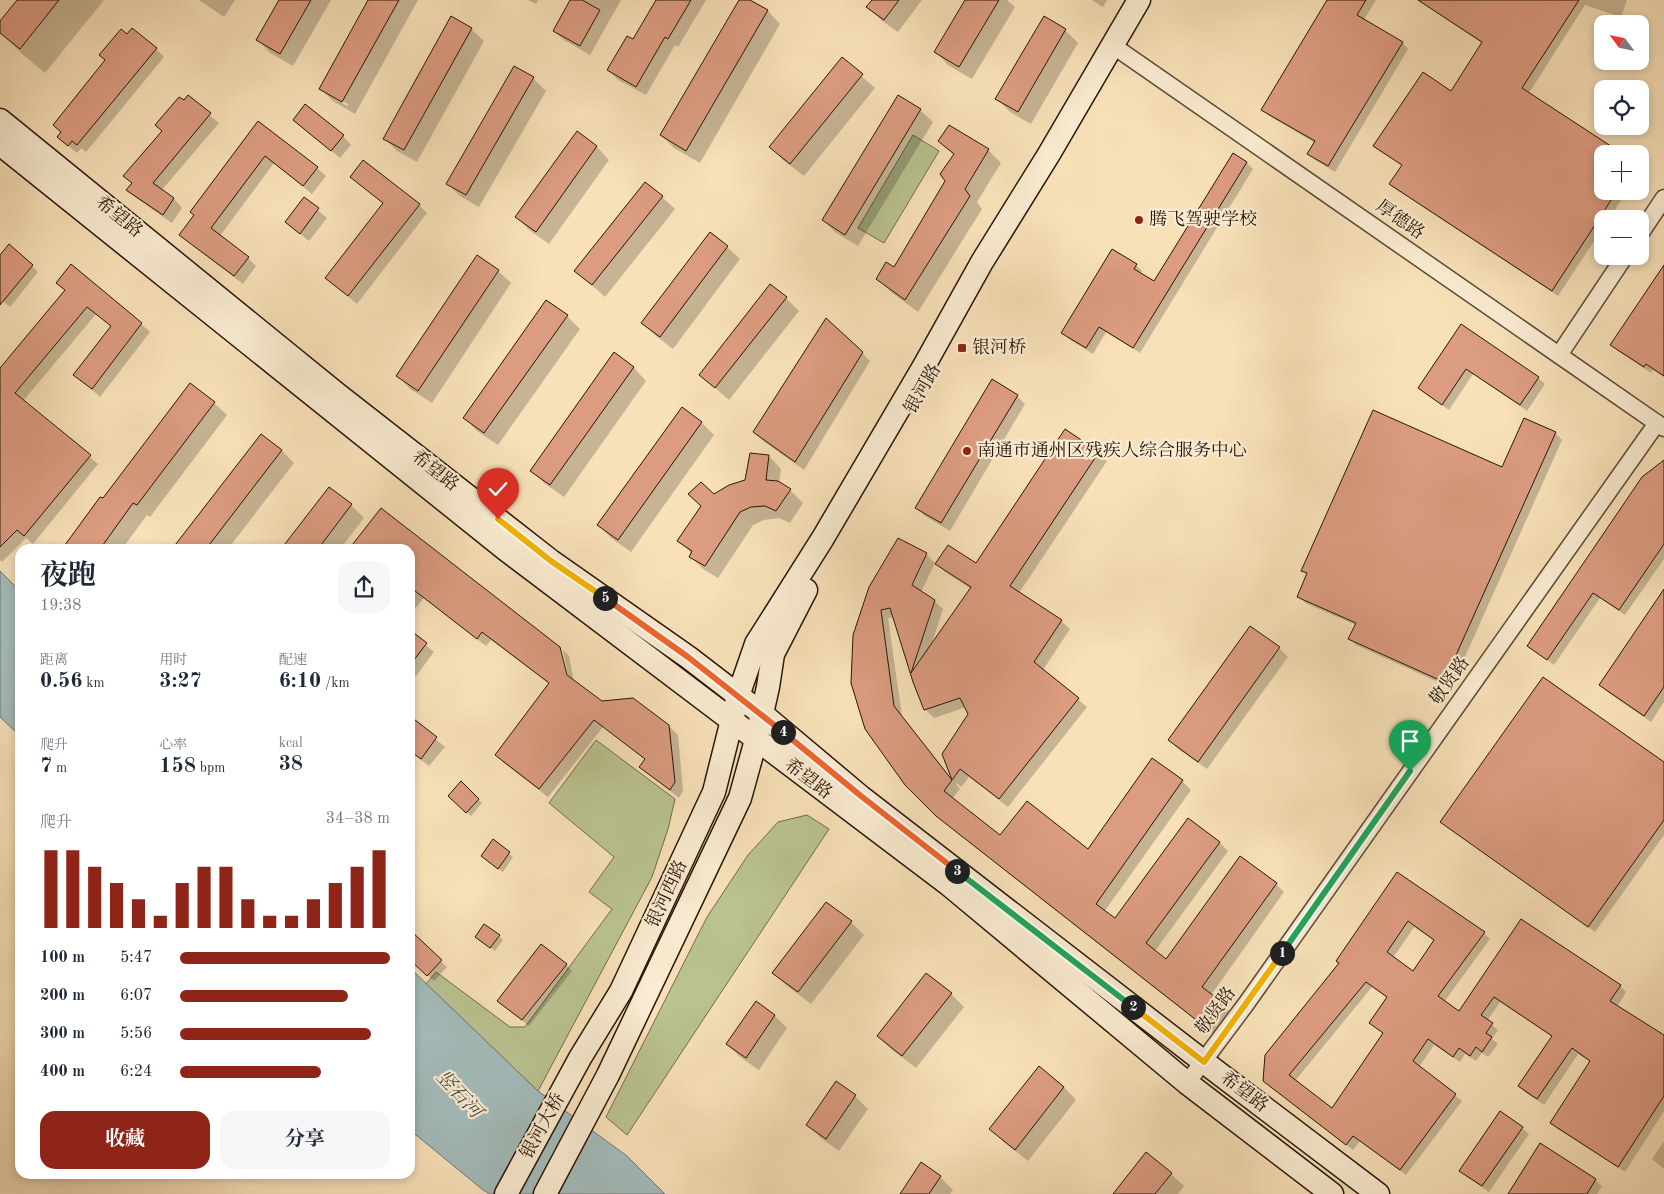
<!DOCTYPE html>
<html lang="zh">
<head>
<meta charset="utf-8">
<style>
  :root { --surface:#fff; --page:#f6f6f7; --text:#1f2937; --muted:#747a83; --accent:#8f2418 }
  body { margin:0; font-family:"Old Standard TT","Noto Serif SC",serif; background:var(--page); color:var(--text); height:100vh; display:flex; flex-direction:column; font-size:19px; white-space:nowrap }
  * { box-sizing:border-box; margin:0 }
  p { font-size:16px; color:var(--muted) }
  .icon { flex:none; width:28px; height:28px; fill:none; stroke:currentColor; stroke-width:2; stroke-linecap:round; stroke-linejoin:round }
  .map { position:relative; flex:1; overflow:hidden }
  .sheet { position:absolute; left:15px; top:544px; width:400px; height:635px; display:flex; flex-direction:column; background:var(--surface); border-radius:15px; box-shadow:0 2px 8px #0003 }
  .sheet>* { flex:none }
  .needle { width:32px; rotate:303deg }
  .buttons { position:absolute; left:1594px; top:15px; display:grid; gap:10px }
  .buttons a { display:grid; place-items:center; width:55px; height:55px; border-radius:10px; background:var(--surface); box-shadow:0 2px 8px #0003; font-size:25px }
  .pin { position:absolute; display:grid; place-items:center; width:42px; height:42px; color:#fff; margin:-51px -21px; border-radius:50% 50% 50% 0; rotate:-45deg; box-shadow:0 0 5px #0007 }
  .pin .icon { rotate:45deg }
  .km { position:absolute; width:25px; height:25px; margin:-12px; border-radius:50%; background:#222; color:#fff; font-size:14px; line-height:25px; text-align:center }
  .round { display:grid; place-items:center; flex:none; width:52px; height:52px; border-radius:15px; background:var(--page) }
  .summary { display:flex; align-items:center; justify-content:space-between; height:85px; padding:0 25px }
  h1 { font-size:28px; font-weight:700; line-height:38px }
  .stats { display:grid; grid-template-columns:repeat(3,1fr); gap:8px; height:85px; padding:5px 25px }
  .stats div { display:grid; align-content:center }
  .stats b { font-size:21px; font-weight:700 }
  .stats small { font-size:14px; font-weight:400 }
  .stats p { font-size:14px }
  .chart { height:140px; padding:10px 25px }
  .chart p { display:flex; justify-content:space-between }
  .chart svg { width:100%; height:90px; margin-top:5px; stroke:var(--accent); stroke-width:6 }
  .button { display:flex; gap:10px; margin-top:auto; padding:10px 25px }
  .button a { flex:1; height:58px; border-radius:15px; background:var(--accent); color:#fff; font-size:20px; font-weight:700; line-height:58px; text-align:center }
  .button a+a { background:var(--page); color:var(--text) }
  ul { padding:0 25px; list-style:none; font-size:16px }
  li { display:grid; grid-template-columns:80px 60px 1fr; align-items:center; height:38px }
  li i { height:12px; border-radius:6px; background:var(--accent) }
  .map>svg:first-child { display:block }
  .green { fill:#bac391; stroke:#706c4d }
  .water { fill:#a3bbba; stroke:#717973 }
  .shadow { fill:#0003; fill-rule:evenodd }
  .building { fill:#dc9c81; stroke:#271509; fill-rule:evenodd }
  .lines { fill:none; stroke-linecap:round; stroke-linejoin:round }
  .minor-casing { stroke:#5b4835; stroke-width:19 }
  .secondary-casing { stroke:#271509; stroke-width:25 }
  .minor { stroke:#faecd2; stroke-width:16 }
  .secondary { stroke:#faecd2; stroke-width:22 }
  .split-1-casing { stroke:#fff; stroke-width:10 }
  .split-2-casing { stroke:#fff; stroke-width:10 }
  .split-3-casing { stroke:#fff; stroke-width:10 }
  .split-4-casing { stroke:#fff; stroke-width:10 }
  .split-5-casing { stroke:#fff; stroke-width:10 }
  .split-6-casing { stroke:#fff; stroke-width:10 }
  .split-1 { stroke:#22a559; stroke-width:6 }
  .split-2 { stroke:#f5b400; stroke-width:6 }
  .split-3 { stroke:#22a559; stroke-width:6 }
  .split-4 { stroke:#f0652b; stroke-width:6 }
  .split-5 { stroke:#f0652b; stroke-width:6 }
  .split-6 { stroke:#f5b400; stroke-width:6 }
  .poi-dot { fill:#8f2418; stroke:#faecd2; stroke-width:2 }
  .labels { text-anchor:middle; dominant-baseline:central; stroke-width:4.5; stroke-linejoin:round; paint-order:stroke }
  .street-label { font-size:18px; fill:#271509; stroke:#faecd2 }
  .poi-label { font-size:18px; fill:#271509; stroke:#faecd2; text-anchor:start }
  .water-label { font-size:19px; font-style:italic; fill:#524f47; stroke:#faecd2 }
</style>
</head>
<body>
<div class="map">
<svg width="1664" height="1194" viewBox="0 0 1664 1194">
  <rect width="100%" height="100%" fill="#f8e1b9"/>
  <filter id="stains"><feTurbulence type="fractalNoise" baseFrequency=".004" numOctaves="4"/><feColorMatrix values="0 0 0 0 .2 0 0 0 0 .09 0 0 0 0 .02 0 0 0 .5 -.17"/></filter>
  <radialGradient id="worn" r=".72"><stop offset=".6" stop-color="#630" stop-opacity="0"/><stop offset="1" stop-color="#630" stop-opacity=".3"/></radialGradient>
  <g class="green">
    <path d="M913,135L939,151L884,243L858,228Z"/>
    <path d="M596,740L675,799L668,829L652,877L538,1091L426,984L436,972L510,1027H525L612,909L589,892L614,857L549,803Z"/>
    <path d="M807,815L829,829L627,1135L606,1117L707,917L748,855L778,822Z"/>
  </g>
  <g class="water">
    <path d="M0,571L20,591V736L0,717Z"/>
    <path d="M410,968L538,1091L627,1156L665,1194H490L483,1190L410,1130Z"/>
  </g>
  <g class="shadow">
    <path d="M19,0H104L45,73L21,53L0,32V23Z"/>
    <path d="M199,0H235L224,17Z"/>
    <path d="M280,0H331L293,66L270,53L258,40Z"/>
    <path d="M370,0H418L355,114L333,101L320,88ZM334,96L348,104L347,106L334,98Z"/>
    <path d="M528,0H538L536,4Z"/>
    <path d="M571,0H621L590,55L564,40L554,31Z"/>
    <path d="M658,0H706L678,47L675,45L646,95L618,80L609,70L634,41Z"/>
    <path d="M740,0H748L768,11L780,24L700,163L674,148L661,135Z"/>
    <path d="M873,0H922L898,32L881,20L868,7Z"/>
    <path d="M966,0H1007L1015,7L972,79L948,65L936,52Z"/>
    <path d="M1092,0H1107L1103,7Z"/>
    <path d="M1328,0H1376L1364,20L1402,42L1408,49L1335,172L1315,160L1309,154L1315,143L1269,116L1263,110Z"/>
    <path d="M1417,0H1627L1621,17L1585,5L1529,93L1602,154V191H1627L1609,219H1602V229L1558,296L1397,190L1391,184L1403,166L1381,152L1375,146L1451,93L1483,44Z"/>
    <path d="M471,29L484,41L417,162L397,151L384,138Z"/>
    <path d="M1065,30L1078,43L1031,124L1010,112L997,99Z"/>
    <path d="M128,36L156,49L164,57L86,152L81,148L77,153L58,137Z"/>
    <path d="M842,59L875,88L804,176L783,160L771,147Z"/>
    <path d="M533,78L546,91L479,207L460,196L447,183Z"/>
    <path d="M188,97L219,123L161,191L174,199L182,208L172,223L136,198L128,190L133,184L125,176L163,131Z"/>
    <path d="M920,110L933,122L858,246L836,233L823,220Z"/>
    <path d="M295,120L343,136L351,145L340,158Z"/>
    <path d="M258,123L317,168L326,176L312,194L274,163L220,236L248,258L256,266L243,284L189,243L180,235Z"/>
    <path d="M577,132L597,147L609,160L549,244L529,230L517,217Z"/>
    <path d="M939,141L988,150L1001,163L977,202L982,209L918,312L891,292L878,279L895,269L947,181L954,155Z"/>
    <path d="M1233,155L1247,163L1253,169L1140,353L1106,332L1093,354L1069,339L1063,333L1136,265L1142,271L1140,275L1154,283Z"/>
    <path d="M351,177L419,205L427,213L357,304L326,278L384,204Z"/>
    <path d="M662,197L675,209L605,297L576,271Z"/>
    <path d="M305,199L327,218L309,241L286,222Z"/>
    <path d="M727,247L740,259L673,349L656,336L643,323Z"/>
    <path d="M0,257L32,266L38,272L10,307L0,299Z"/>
    <path d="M1664,267V377L1653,370L1651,373L1618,351L1612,345Z"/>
    <path d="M498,271L511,283L432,403L410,389L398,376Z"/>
    <path d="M66,291L141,324L150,332L100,397L75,375L112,327L96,314L23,401L98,464L33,544L26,538L2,562L0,560V377Z"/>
    <path d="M786,298L799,311L729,400L700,375Z"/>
    <path d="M567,316L580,329L498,445L477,431L465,418Z"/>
    <path d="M1461,326L1538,378L1545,384L1527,411L1473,374L1449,410L1426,394L1420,388Z"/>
    <path d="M862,353L870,361L804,470L763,441L754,432Z"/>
    <path d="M614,354L634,368L646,381L564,497L544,483L531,470Z"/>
    <path d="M1017,396L1025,404L950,531L925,516L917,507Z"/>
    <path d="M214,403L227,415L150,517L147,515L122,549H63L103,500Z"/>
    <path d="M702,423L714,435L631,552L611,538L599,525Z"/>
    <path d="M1555,433L1562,440L1451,688L1356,645L1350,639L1356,625L1305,603L1299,596L1308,576L1303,570L1502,468Z"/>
    <path d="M281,450L294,463L228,549H174Z"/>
    <path d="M1098,453L1107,461L1019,593L1061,621L1070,629L1043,670L1087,707L1008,807L969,777L961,787L957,783L956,784L960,789L952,799L1000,837L1088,851L1152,760L1182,781L1191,790L1104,912L1115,920L1188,820L1220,843L1228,851L1155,951L1167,960L1276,884L1284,892L1211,995L1230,1012L1213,1034L946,824L906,784L854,635L926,554L935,563L921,592L934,601L943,609L931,646L971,589L945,572L937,564L976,565ZM894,617L914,681L925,709L934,718L966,707L970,714L943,754L953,781L902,716L888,618Z"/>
    <path d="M769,456L781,469L779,484L790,490L803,503L790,523L779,518L764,520L753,525L718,578L703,569L690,556L692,554L679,541L714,496L746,481Z"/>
    <path d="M1664,462V559L1625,615L1600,598L1554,665L1528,646Z"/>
    <path d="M329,488L351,505L364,518L340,549H282Z"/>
    <path d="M381,510L567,681H569L563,650L569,656L574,682L602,702L669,726L678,735L683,791L679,798L650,775L641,767L646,760L603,727L548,797L505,764L496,755L550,684L491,640L486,646L424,598L414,610L410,607V549Z"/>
    <path d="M1664,591V702L1651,722L1606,691L1600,685Z"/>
    <path d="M1250,627L1279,648L1288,657L1207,769L1178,749L1170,740Z"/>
    <path d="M410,632L434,652L410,684Z"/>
    <path d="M410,718L445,747L429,766L410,751Z"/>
    <path d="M1664,764V835L1595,932L1448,828L1442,822Z"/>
    <path d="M461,783L482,803L471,816L449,796Z"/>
    <path d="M494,841L513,857L503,872L486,860Z"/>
    <path d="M1398,874L1484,933L1490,939L1444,1002L1460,1013L1521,921L1620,986L1626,992L1617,1007L1664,1037V1111L1625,1172L1558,1129L1552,1123L1591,1062L1578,1054L1544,1105L1526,1093L1519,1086L1553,1037L1500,1002L1487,1021L1498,1030L1492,1039L1498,1044L1488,1057L1482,1053L1476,1061L1465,1054L1460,1062L1434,1045L1419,1067L1462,1101L1406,1175L1360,1141L1353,1150L1264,1081ZM1414,927L1435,941L1413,972L1393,958ZM1372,987L1388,998L1371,1023L1384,1034L1332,1110L1295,1081Z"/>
    <path d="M851,922L864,935L811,1004L786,985L774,973Z"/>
    <path d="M410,932L447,967L434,981L410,959Z"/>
    <path d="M499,936L503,940L495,951L481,941Z"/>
    <path d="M566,964L572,971L529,1026L505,1007Z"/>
    <path d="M927,975L951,994L964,1007L916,1068L891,1049L878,1036Z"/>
    <path d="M756,1003L775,1016L787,1028L759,1070L740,1057L727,1044Z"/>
    <path d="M1064,1087L1076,1100L1028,1161L1004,1142L991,1129Z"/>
    <path d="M855,1096L868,1109L839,1151L821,1138L808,1125Z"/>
    <path d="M1501,1113L1522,1128L1529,1134L1489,1192L1467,1177L1461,1170Z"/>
    <path d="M1664,1141V1169L1652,1159Z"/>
    <path d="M1541,1145L1595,1180L1602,1186L1597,1194H1509Z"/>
    <path d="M922,1164L940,1177L953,1190L950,1194H901Z"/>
    <path d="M1171,1174L1184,1186L1178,1194H1115Z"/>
  </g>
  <g class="building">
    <path d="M17,0H59L20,49L0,33V21Z"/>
    <path d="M279,0H311L280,54L256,40Z"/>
    <path d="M368,0H399L342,102L319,89Z"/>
    <path d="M570,0H582L600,10L580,46L553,31Z"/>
    <path d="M656,0H691L668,39L665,37L636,87L607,70L627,36L633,39Z"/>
    <path d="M739,0H750L768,10L686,151L660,135Z"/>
    <path d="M872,0H899L884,20L866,7Z"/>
    <path d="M965,0H999L959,67L934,52Z"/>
    <path d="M1327,0H1366L1357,15L1403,42L1328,166L1307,154L1315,141L1261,110Z"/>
    <path d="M1418,0H1579L1522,88L1623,154H1602V191H1617L1552,291L1389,184L1402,165L1373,146L1423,72L1451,91L1482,42Z"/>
    <path d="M451,16L472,28L404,150L383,139Z"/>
    <path d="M1044,16L1066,29L1018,112L995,99Z"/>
    <path d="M132,28L157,48L77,145L72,141L68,146L57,137L61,132L53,125L105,60L99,55L121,29L127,34Z"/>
    <path d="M842,57L863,74L790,164L769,147Z"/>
    <path d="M514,66L534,77L466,195L446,184Z"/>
    <path d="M188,95L211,113L153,183L174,198L163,215L126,190L132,183L123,176L162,131L155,125L179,97L184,100Z"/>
    <path d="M898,95L921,109L845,235L822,220Z"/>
    <path d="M305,104L344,135L331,151L293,120Z"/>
    <path d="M258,121L318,167L303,186L265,156L211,228L249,257L234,276L179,235L194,215L190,212Z"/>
    <path d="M949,125L989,149L965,189L970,196L905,300L876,279L886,262L894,267L945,181L940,174L954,154L938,141Z"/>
    <path d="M577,131L597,146L536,232L515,217Z"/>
    <path d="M1233,153L1247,162L1133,348L1099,327L1086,348L1061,333L1112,249L1137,264L1134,269L1154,281Z"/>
    <path d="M363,160L420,204L348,296L325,278L383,203L350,177Z"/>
    <path d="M645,182L663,196L592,285L574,271Z"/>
    <path d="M304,197L319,208L300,234L285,222Z"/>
    <path d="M710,232L728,246L660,337L641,323Z"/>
    <path d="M9,244L33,265L0,305V255Z"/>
    <path d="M477,255L499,270L418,391L396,376Z"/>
    <path d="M71,264L142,323L92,389L73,375L111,326L87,307L15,393L91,455L24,536L17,530L0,547V368L65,290L56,283Z"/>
    <path d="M1664,265V376L1646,364L1644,367L1610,345Z"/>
    <path d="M770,284L787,297L715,388L699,375Z"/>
    <path d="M546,300L568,315L484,433L463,418Z"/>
    <path d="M826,318L863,352L795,462L753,432Z"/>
    <path d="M1461,324L1539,377L1520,405L1466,369L1442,405L1418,388Z"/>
    <path d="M614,352L634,367L550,485L530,471Z"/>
    <path d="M992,379L1018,395L941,523L915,508Z"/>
    <path d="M190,383L215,402L137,505L133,503L100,549H62L100,497L103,498Z"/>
    <path d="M682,407L702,422L618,540L597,525Z"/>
    <path d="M1373,410L1502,467L1524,418L1556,432L1444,682L1348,639L1356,623L1297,597L1307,573L1301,571Z"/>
    <path d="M1065,429L1099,452L1010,586L1062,620L1034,662L1079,698L999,799L960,769L952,780L942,754L968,714L960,698L924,710L913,682L890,608L881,610L894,706L952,780L944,791L1000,835L1027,801L1088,849L1152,758L1183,780L1096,904L1115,918L1188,818L1220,842L1146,943L1166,959L1240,856L1277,883L1202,987L1222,1002L1204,1026L936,816L905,785L865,729L851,683L853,635L869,587L898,538L927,553L912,585L935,600L911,673L971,587L935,564L948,545L976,563Z"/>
    <path d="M261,434L282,450L206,549H172Z"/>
    <path d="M750,453L769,455L766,480L778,481L791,489L776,511L765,506L751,507L740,512L705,566L689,557L692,551L677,541L701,506L688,494L701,482L714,494L729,485L745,480Z"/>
    <path d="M1664,460V544L1619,610L1593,593L1547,660L1527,646L1642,477Z"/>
    <path d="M329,487L352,504L318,549H281Z"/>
    <path d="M381,508L560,647L567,675L602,701L633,698L669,725L675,782L670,790L639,767L645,759L594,720L539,789L495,755L549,683L482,632L477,639L410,587V549H349Z"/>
    <path d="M1664,589V687L1644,716L1599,685Z"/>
    <path d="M1250,626L1280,647L1198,762L1168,740Z"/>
    <path d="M410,630L427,643L410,665Z"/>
    <path d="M1543,677L1664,762V820L1588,927L1440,822Z"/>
    <path d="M410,716L437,737L421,759L410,751Z"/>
    <path d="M461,781L479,799L466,813L448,796Z"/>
    <path d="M493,839L510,852L498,869L481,856Z"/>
    <path d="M1397,872L1485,932L1438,996L1459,1011L1521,919L1621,985L1610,1001L1664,1035V1096L1618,1167L1550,1123L1590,1061L1572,1048L1537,1099L1518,1086L1552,1036L1494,997L1481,1015L1493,1023L1486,1033L1492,1037L1482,1052L1476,1047L1470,1056L1459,1048L1453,1057L1428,1039L1413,1061L1456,1094L1400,1170L1353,1136L1346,1145L1263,1081L1265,1055L1339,963L1336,961ZM1408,921L1434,940L1413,971L1387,952ZM1366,982L1387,997L1369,1023L1383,1033L1332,1108L1289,1075Z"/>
    <path d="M826,902L852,921L798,992L772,973Z"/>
    <path d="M484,924L500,935L490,948L475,937Z"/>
    <path d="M410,930L442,960L427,976L410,960Z"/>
    <path d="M541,944L567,964L522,1020L497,1001Z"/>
    <path d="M926,973L952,993L902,1056L877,1036Z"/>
    <path d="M756,1001L775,1015L746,1058L726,1044Z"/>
    <path d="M1039,1066L1064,1087L1015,1150L989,1129Z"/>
    <path d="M836,1081L856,1095L826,1139L806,1125Z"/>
    <path d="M1500,1111L1523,1127L1482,1186L1459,1171Z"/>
    <path d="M1540,1143L1596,1179L1587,1194H1508Z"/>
    <path d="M1146,1152L1172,1173L1155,1194H1113Z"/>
    <path d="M921,1162L941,1176L929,1194H900Z"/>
  </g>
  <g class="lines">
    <defs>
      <g id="minor">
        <path d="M1112,45L1664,428"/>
        <path d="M1640,234L1664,198"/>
        <path d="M1559,355L1625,256"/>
        <path d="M1187,1083L1246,1004L1657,423"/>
      </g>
      <g id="secondary">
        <path d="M0,120L337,394L551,561L688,657L761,713L861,797L1204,1062L1378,1194"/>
        <path d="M0,144L505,549L948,884L1187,1083L1332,1194"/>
        <path d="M506,1194L580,1058L621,991L714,792L738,696L756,644L823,538L924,366L982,262L1049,154L1139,0"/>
        <path d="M545,1194L608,1075L740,798L756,740L768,687L773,654L806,590"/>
      </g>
    </defs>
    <use href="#minor" class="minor-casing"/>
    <use href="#secondary" class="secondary-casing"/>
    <use href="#minor" class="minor"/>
    <use href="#secondary" class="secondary"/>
  </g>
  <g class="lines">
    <defs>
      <path id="split-1" d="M1282,953L1410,771"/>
      <path id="split-2" d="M1133,1007L1204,1062L1282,953"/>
      <path id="split-3" d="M957,871L1133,1007"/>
      <path id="split-4" d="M783,732L861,796L957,871"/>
      <path id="split-5" d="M605,598L688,657L783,732"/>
      <path id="split-6" d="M498,519L551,561L605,598"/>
    </defs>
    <use href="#split-1" class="split-1-casing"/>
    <use href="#split-2" class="split-2-casing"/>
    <use href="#split-3" class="split-3-casing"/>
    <use href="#split-4" class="split-4-casing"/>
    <use href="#split-5" class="split-5-casing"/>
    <use href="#split-6" class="split-6-casing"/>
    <use href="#split-1" class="split-1"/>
    <use href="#split-2" class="split-2"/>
    <use href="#split-3" class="split-3"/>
    <use href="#split-4" class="split-4"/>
    <use href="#split-5" class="split-5"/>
    <use href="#split-6" class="split-6"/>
  </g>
  <g class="poi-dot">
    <circle cx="1139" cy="220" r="5"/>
    <rect x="957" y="343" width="10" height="10" rx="2.5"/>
    <circle cx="967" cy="451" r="5"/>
  </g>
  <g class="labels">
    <g class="street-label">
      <text transform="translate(119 217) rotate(39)">希望路</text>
      <text transform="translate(1400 220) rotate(35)">厚德路</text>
      <text transform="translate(923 389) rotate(-60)">银河路</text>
      <text transform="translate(435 471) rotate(38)">希望路</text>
      <text transform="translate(1450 681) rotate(-55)">敬贤路</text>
      <text transform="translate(808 779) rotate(37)">希望路</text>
      <text transform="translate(667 894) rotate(-65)">银河西路</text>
      <text transform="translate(1216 1011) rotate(-54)">敬贤路</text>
      <text transform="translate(1244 1092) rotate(37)">希望路</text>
      <text transform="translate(543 1126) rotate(-61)">银河大桥</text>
    </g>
    <g class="poi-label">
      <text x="1149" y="220">腾飞驾驶学校</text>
      <text x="972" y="348">银河桥</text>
      <text x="977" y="451">南通市通州区残疾人综合服务中心</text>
    </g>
    <g class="water-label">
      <text transform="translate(458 1095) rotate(47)">竖石河</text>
    </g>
  </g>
  <rect width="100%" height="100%" filter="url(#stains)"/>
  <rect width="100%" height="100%" fill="url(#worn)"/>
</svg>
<div class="buttons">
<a><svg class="needle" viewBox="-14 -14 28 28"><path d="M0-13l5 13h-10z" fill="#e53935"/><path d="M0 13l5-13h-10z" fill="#747a83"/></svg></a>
<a><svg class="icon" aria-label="locate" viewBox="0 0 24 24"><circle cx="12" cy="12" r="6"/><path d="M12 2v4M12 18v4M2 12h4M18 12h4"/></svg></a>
<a>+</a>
<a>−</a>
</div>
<div class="pin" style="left:1410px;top:771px;background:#1e9e55"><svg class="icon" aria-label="arrive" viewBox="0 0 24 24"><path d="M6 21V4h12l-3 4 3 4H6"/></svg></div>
<div class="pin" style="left:498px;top:519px;background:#d93025"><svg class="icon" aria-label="check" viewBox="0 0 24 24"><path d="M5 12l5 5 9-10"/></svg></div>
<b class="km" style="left:1282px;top:953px">1</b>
<b class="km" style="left:1133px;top:1007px">2</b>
<b class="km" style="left:957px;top:871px">3</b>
<b class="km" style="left:783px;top:732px">4</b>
<b class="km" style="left:605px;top:598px">5</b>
<section class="sheet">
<div class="summary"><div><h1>夜跑</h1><p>19:38</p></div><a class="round"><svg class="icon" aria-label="share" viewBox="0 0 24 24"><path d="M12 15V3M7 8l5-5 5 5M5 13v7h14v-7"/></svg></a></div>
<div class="stats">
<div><p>距离</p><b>0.56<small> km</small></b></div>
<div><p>用时</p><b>3:27</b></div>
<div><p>配速</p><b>6:10<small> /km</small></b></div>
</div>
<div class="stats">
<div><p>爬升</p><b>7<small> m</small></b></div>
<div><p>心率</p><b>158<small> bpm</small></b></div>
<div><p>kcal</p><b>38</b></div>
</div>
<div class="chart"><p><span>爬升</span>34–38 m</p>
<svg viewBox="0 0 160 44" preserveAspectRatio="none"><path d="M5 44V6M15 44V6M25 44V14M35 44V22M45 44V30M55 44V38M65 44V22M75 44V14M85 44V14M95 44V30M105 44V38M115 44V38M125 44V30M135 44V22M145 44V14M155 44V6"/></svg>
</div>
<ul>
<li><b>100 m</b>5:47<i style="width:100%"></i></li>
<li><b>200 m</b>6:07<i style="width:80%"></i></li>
<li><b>300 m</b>5:56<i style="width:91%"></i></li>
<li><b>400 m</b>6:24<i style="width:67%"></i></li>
</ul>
<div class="button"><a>收藏</a><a>分享</a></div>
</section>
</div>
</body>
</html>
